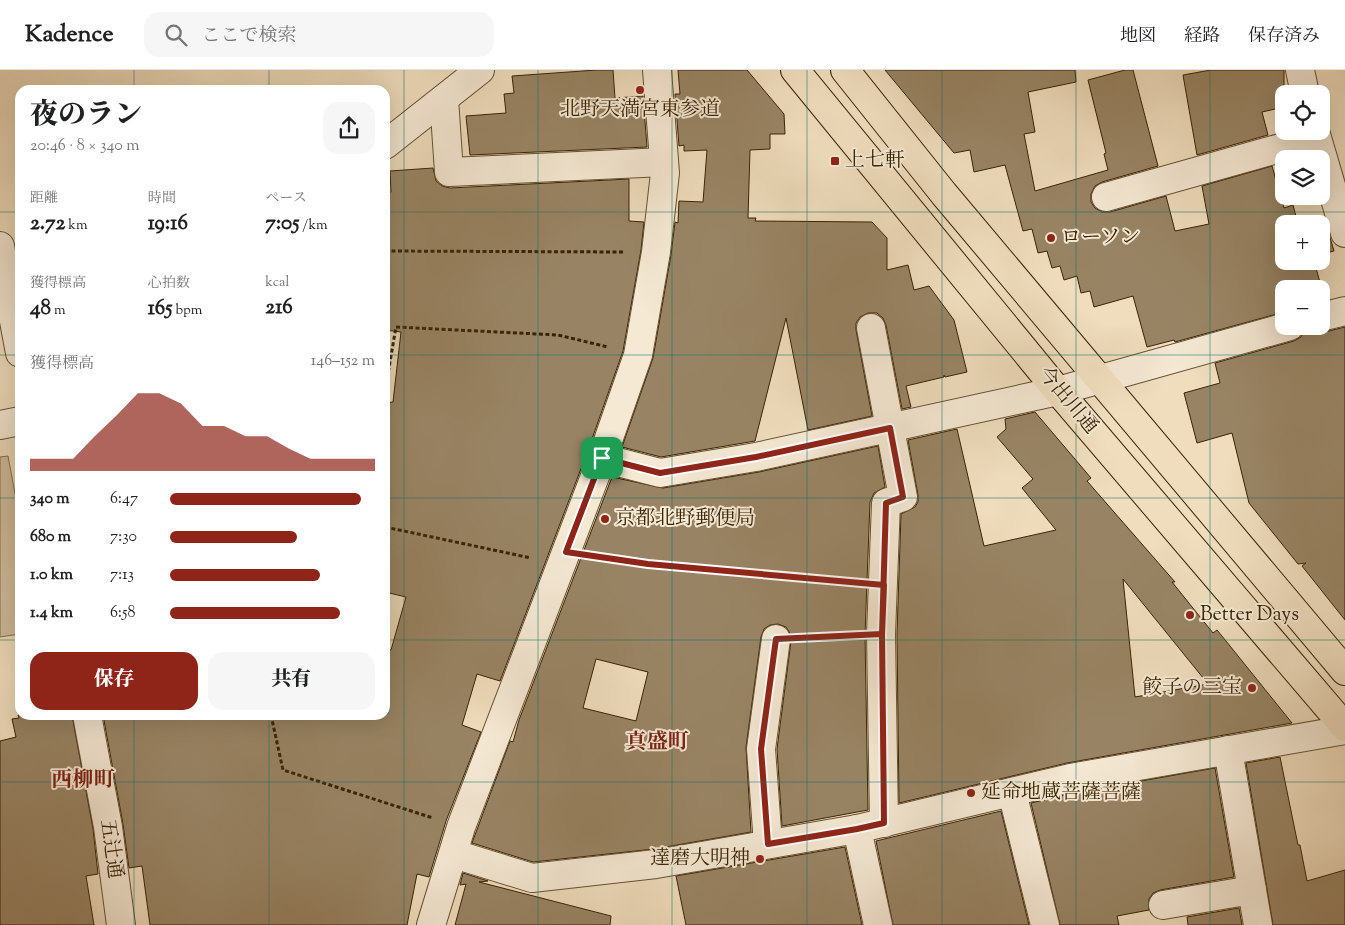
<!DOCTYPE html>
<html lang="ja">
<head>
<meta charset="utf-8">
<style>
  :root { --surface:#fff; --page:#f6f6f6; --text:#202124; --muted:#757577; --line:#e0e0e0; --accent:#8f2418 }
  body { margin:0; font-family:"Sorts Mill Goudy","Noto Serif JP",serif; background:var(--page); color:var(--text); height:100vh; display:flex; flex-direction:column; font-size:19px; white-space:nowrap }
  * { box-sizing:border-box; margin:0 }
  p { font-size:16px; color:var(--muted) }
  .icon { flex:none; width:28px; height:28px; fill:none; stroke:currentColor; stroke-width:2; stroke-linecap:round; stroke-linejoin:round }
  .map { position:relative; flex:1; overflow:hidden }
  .details { position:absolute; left:15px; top:15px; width:375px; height:635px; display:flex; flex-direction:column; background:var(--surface); border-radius:15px; box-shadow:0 5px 20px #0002 }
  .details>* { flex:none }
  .tools { position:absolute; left:1275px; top:15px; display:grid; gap:10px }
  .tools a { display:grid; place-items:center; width:55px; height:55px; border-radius:10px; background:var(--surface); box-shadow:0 5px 20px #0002; font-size:25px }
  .pin { position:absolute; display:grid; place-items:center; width:42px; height:42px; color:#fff; margin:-21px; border-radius:10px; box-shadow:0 2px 8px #0006 }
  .round { display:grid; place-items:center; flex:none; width:52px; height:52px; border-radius:15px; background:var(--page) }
  .overview { display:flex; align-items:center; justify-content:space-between; height:85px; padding:0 15px }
  h1 { font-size:28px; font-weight:800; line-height:38px }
  .figures { display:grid; grid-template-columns:repeat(3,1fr); gap:8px; height:85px; padding:5px 15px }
  .figures div { display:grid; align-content:center }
  .figures b { font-size:21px; font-weight:800 }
  .figures small { font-size:14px; font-weight:400 }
  .figures p { font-size:14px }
  .chart { height:140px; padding:10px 15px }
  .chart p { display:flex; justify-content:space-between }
  .chart svg { width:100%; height:90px; margin-top:5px; fill:var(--accent); opacity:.7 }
  .action { display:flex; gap:10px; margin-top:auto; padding:10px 15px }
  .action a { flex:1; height:58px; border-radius:15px; background:var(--accent); color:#fff; font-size:20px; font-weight:800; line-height:58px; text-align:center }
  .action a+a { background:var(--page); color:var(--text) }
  ul { padding:0 15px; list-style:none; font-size:16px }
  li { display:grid; grid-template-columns:80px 60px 1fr; align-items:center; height:38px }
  li i { height:12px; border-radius:6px; background:var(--accent) }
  header { display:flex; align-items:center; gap:30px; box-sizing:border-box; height:70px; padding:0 25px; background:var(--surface); border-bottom:1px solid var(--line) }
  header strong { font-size:24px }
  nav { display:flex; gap:28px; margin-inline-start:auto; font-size:18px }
  .search { width:350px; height:45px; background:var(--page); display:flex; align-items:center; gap:12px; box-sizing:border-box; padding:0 18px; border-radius:15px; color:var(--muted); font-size:19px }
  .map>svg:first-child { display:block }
  .green { fill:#d0bd9d; stroke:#847050 }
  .building { fill:#988464; stroke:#392303; fill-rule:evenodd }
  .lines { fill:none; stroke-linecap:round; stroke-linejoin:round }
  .minor-casing { stroke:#665232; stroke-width:30 }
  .major-casing { stroke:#392303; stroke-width:30 }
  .path { stroke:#392303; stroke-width:3; stroke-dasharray:4 2.5; stroke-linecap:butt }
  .minor { stroke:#f5e9d4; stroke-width:28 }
  .major { stroke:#efddbd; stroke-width:28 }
  .route-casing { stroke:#fff; stroke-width:10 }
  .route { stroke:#8f2418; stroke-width:6 }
  .grid { fill:none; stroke:#0f766e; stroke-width:1; stroke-opacity:0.55 }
  .poi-dot { fill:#8f2418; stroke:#f5e9d4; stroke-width:2 }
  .labels { text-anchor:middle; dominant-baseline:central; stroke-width:4; stroke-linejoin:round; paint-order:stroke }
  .poi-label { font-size:20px; fill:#392303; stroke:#f5e9d4; text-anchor:start }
  .street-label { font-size:20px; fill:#392303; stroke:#f5e9d4 }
  .neighbourhood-label { font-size:21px; font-weight:bold; fill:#7a1f14; stroke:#f5e9d4 }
</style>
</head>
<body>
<header>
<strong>Kadence</strong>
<div class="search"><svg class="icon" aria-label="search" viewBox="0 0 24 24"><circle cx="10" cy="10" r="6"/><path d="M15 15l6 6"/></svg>ここで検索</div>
<nav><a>地図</a><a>経路</a><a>保存済み</a></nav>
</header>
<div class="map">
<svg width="1345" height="855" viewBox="0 0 1345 855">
  <rect width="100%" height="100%" fill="#efddbd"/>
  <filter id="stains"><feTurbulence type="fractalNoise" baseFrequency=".004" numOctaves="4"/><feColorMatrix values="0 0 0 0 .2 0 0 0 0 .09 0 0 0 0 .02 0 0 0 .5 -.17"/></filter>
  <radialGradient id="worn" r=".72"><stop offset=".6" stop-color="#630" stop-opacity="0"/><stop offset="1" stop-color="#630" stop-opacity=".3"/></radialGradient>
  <path class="green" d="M8,386L20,450V564L0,567V387Z"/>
  <g class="building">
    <path d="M597,0H613L615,28L643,26L647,77L470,85L466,46L506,43L504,24L514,23L512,6Z"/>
    <path d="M678,0H747L784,44L785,64H770V79L750,80L748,148H756L755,151L872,152L887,168V200L908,195L914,220L929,216L954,250L967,302L945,307L944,305V307L906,316L911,337L902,339L886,255L883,248L877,243H868L860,247L856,253V260L872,346L808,360L786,248L755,371L661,387L622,377L653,288L671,185L675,152L678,153L679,131L703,132L707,80L684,81V75L679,76L675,24H680Z"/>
    <path d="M885,0H1075L1076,12L1028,22L1035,62L1024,64L1035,121L1108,100L1104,84L1106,83L1088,10L1125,0H1133L1158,96L1102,112L1095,116L1091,124V132L1095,138L1102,142H1110L1166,126L1175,161L1209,154L1202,116L1272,96L1284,138L1293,135L1298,154H1284V191H1314L1325,230L1321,231V219H1284V242L1175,272L1174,270L1147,277L1133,226L1094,237L1090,221L1081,223L1077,206L1064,210L1060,196L1052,198L1047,181L1038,183L1032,159L1023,161L1005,95L974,102L970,80L954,83Z"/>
    <path d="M1211,0H1284V37L1262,42L1268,65L1197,85L1183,5Z"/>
    <path d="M433,98L436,111L442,116L450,118L629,109V151L644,152L641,180L623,281L587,383L500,611L477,604L462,655L481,662L446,751L429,807L417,804L407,855H150L142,796L129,798L123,754L103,645H385V578L391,580L406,527L385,522V333L393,332L401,262L385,260V122H391L390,101Z"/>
    <path d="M1326,154L1334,181L1321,184V155Z"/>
    <path d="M1305,256H1309L1317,262H1325L1345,257V550L1302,496L1306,493L1298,494L1249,433L1232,363L1197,373L1184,323L1220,313L1215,293L1294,271L1301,267Z"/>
    <path d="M1035,342L1091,408L1087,411L1175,512H1172L1213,563L1217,560L1226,571L1292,653L1067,693L899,733L897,564L901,444L915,437L918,432V425L908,370L957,359L984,476L1056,460L1022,418L1033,409L997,367L1006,359L1005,349ZM1123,509L1208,614L1135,627Z"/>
    <path d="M878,376L885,417L874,423L870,432L865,564L868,740L782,756L777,679L791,571L790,563L786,557L778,554L770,555L764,559L761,567L746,677L751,762L654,779L533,792L472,773L510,671L513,672L519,650L612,407L663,418L759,402ZM596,589L648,602L636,651L583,638Z"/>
    <path d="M18,645H72L93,759L98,804L86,806L94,855H0V671L16,667L12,649L19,648Z"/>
    <path d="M1280,687L1298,775H1300L1307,811L1345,800V855H1273L1246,693Z"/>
    <path d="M1215,698L1234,807L1160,820L1153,823L1149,829V840L1117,846L1119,855H1060L1031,733L1073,723Z"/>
    <path d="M1001,741L1029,855H893L876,771Z"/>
    <path d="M845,777L862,855H686L676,806Z"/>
    <path d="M463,803L488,811L479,812L611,846L610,855H455L466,814L460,815Z"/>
    <path d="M1239,838L1242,855H1188L1187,847Z"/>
  </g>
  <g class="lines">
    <defs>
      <g id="minor">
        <path d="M1300,0L1305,24"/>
        <path d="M444,29L449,102L664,92"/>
        <path d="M1315,61L1345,163"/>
        <path d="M385,75L480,0"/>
        <path d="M1106,127L1316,68"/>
        <path d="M0,176L20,283"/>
        <path d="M1321,247L1345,241"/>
        <path d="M871,258L903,427L886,433L881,564L884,753"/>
        <path d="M0,355L20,351"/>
        <path d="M602,388L660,403L756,387L1058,321L1290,256"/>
        <path d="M87,645L108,757L121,855"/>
        <path d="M1228,680L1258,855"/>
        <path d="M1012,722L1045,855"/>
        <path d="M857,759L878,855"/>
        <path d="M768,774L761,679L776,569"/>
        <path d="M454,784L532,808L656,794L857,759L1070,708L1345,660"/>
        <path d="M1163,835L1252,820"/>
        <path d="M431,855L461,757L602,388L638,285L656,182L665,103L657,0"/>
      </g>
      <g id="major">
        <path d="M795,0L1058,321L1345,657"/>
        <path d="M845,0L944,124L1345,601"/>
      </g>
    </defs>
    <use href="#minor" class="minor-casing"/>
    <use href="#major" class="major-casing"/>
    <g class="path">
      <path d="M385,181L625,182"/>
      <path d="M385,321L396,257L558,265L608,277"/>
      <path d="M385,457L531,488"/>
      <path d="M596,486L648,494L853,512"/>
      <path d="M805,567L851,565"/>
      <path d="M271,645L283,700L433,748"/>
    </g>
    <use href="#minor" class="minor"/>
    <use href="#major" class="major"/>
  </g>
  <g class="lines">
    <defs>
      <path id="route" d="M602,388L660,403L756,387L890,358L903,427L886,433L882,564L884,753L857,759L768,774L761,679L776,569L882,564L884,515L648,494L566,482L602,388"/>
    </defs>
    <use href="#route" class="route-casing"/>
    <use href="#route" class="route"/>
  </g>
  <path class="grid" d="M134,0V20M269,0V20M404,0V855M538,0V855M672,0V855M807,0V855M942,0V855M1076,0V855M1210,0V855M0,142H20M385,142H1345M0,285H20M385,285H1345M0,428H20M385,428H1345M0,570H20M385,570H1345M134,645V855M269,645V855M0,712H1345"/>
  <g class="poi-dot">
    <circle cx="640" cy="20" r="5"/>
    <rect x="830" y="86" width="10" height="10" rx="2.5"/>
    <circle cx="1051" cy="168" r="5"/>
    <circle cx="605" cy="449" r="5"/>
    <circle cx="1190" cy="545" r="5"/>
    <circle cx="1252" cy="618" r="5"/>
    <circle cx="971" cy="723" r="5"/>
    <circle cx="760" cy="789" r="5"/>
  </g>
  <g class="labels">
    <g class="poi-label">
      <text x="640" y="40" text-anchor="middle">北野天満宮東参道</text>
      <text x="845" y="91">上七軒</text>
      <text x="1061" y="168">ローソン</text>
      <text x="615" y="449">京都北野郵便局</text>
      <text x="1200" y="545">Better Days</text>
      <text x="1242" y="618" text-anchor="end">餃子の三宝</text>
      <text x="981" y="723">延命地蔵菩薩菩薩</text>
      <text x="750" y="789" text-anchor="end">達磨大明神</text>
    </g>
    <g class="street-label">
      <text transform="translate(1067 331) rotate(50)">今出川通</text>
      <text transform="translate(110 779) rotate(82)">五辻通</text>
    </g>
    <g class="neighbourhood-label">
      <text x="657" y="673">真盛町</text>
      <text x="83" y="711">西柳町</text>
    </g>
  </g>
  <rect width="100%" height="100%" filter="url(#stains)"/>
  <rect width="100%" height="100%" fill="url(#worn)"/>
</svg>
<div class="tools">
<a><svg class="icon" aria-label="locate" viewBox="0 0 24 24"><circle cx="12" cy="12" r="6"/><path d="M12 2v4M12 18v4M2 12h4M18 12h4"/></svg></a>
<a><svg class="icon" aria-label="layers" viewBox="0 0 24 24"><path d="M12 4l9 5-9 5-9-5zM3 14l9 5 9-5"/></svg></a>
<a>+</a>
<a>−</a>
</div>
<div class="pin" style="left:602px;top:388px;background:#1e9e55"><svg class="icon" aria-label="arrive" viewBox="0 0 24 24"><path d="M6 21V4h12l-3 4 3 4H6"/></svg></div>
<section class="details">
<div class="overview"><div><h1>夜のラン</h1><p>20:46 · 8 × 340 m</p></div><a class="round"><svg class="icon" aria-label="share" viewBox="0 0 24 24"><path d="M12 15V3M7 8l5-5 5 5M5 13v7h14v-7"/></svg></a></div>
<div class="figures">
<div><p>距離</p><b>2.72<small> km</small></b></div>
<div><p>時間</p><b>19:16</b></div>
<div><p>ペース</p><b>7:05<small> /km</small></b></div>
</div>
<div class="figures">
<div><p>獲得標高</p><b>48<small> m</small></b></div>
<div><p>心拍数</p><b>165<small> bpm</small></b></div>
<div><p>kcal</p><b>216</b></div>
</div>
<div class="chart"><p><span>獲得標高</span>146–152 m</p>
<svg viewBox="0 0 160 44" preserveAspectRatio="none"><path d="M0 44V38L10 38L20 38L30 27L40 17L50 6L60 6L70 11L80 22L90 22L100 27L110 27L120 33L130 38L140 38L150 38L160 38V44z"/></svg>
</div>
<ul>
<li><b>340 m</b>6:47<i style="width:93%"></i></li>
<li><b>680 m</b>7:30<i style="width:62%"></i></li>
<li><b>1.0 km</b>7:13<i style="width:73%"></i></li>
<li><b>1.4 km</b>6:58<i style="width:83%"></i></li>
</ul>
<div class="action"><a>保存</a><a>共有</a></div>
</section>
</div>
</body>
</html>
